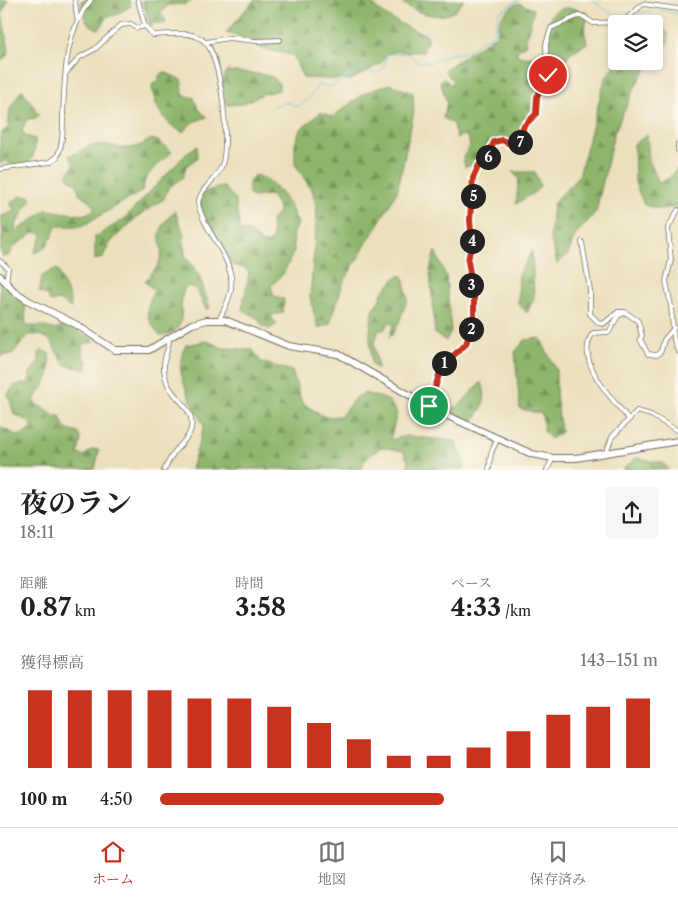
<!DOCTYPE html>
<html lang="ja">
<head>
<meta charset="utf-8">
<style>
  :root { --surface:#fff; --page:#f6f6f6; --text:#202124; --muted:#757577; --line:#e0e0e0; --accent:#c8321e }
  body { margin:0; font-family:"Libre Caslon Text","Noto Serif JP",serif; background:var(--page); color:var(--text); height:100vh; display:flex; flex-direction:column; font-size:19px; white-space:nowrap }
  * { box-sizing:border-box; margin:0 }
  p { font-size:16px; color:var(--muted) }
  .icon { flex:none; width:28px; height:28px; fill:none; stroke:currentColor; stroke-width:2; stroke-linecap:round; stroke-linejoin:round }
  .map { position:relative; height:470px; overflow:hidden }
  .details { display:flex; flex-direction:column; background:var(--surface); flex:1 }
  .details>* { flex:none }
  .tools { position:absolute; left:608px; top:15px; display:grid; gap:10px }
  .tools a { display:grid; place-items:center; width:55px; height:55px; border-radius:5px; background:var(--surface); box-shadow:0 2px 8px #0003; font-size:25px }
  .pin { position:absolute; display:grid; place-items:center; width:42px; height:42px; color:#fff; margin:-21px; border:2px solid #fff; border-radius:50%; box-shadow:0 1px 5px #0007 }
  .km { position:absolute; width:25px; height:25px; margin:-12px; border-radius:50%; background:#222; color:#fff; font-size:14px; line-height:25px; text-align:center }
  .round { display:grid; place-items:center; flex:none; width:52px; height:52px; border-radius:5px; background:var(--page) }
  .headline { display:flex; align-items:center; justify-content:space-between; height:85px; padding:0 20px }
  h1 { font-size:28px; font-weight:700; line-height:38px }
  .figures { display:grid; grid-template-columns:repeat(3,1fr); gap:8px; height:85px; padding:5px 20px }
  .figures div { display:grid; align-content:center }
  .figures b { font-size:25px; font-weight:700 }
  .figures small { font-size:14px; font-weight:400 }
  .figures p { font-size:14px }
  .chart { height:140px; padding:10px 20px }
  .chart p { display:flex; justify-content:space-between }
  .chart svg { width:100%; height:90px; margin-top:5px; stroke:var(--accent); stroke-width:6 }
  ul { padding:0 20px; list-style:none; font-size:16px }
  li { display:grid; grid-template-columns:80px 60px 1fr; align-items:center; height:38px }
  li i { height:12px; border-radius:6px; background:var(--accent) }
  .tab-bar { display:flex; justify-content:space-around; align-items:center; height:70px; border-top:1px solid var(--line); background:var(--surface); font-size:14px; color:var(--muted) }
  .tab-bar a { display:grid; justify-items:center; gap:2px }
  .tab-bar .on { color:var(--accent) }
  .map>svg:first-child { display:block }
  .forest { fill:url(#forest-firs); stroke:#5c704c }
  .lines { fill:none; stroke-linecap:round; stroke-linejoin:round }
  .stream { stroke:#57c2d1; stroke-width:1 }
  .minor-casing { stroke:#6e6a5e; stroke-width:5.5 }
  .highway-casing { stroke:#6e6a5e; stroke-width:8 }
  .minor { stroke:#fff; stroke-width:4 }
  .highway { stroke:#fff; stroke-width:6 }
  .route-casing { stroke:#fff; stroke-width:10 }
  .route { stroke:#c8321e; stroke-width:6 }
</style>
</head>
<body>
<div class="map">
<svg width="678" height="470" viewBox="0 0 678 470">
  <defs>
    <pattern id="forest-firs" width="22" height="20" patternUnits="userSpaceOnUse" patternTransform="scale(1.25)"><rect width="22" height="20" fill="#8db66c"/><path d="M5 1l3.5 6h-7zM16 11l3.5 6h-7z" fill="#739459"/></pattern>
  </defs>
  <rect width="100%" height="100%" fill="#fbf7ec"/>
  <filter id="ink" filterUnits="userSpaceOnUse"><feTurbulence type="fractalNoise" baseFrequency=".02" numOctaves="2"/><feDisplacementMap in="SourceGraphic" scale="10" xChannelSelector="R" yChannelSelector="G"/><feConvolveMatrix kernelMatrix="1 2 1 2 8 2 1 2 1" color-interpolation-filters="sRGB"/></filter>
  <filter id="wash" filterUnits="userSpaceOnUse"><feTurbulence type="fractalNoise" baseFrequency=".0096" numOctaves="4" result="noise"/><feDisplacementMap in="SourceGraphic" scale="20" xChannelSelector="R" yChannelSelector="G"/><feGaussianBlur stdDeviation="1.12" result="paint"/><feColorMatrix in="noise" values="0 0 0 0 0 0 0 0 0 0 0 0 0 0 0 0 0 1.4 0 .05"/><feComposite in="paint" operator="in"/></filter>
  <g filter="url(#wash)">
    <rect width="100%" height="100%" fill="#ebdfbc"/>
    <g class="forest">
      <path d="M0,0H8L2,14L9,50L8,55L0,61Z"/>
      <path d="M81,0H129L131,6L116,15L107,16L103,25L98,29C82,22 84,15 81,0Z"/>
      <path d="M142,0H194L185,4L167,5L161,14L166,20L165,24L153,23L151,28Z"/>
      <path d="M254,0H368C383,17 406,27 427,35L428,39L423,52L398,51L388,53L380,64L351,80L303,78L293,55L262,49L252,40L226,33Z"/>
      <path d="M400,0H463V1C459,7 453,14 445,15C432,18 408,10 400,0Z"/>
      <path d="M518,3L533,9V14L525,45L517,51V55C530,60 540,57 548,46C545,29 547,6 570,8C577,9 584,10 589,15L584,29L587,43L570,53L565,60L570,70V77L549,81L538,91L541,105L524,118L519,139L514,141L505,139L493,141L471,165L465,167L463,158L470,145L467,136L462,135L458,138L456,137L453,124L443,118L447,103L440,81L444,78L451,85L453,81L445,71L446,69C462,57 480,46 497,35C498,18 503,12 518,3Z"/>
      <path d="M652,20L668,33V43L654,58V24H645Z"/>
      <path d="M618,61H651L636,85L614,133L596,212L576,234L568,254L557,264L550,236L553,204L579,176L605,79Z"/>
      <path d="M226,71L260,74L273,77L279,84V90L263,94L242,104L227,105L222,88Z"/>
      <path d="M164,72L182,80L183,95L194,98L198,109L207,117L193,122L183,132C164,125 153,104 152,85L159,81V76Z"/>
      <path d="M390,84L413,93L414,112L397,192L343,283L330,324L318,328L310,298L317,212L313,192L295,164V144L300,130L321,112L332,117L365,93Z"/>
      <path d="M22,89L39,115L36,118L27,119L22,130L25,136L35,139C36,153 33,166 15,166C10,165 9,162 4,161L0,164V134L8,128L10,109Z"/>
      <path d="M647,135L649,160L659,183L669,178L678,168V206L660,209L644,205L635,183L634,144Z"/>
      <path d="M151,139L158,141L172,152L152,170L145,180L142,191L82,226H57C50,238 50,249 34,253L43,234L35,232L13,247L10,255L3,257L0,251L3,233L0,217L15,211L16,210L12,207L11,203L20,196H30L31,200L17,222L14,233L46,210L83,215L94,210L93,204L79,193L77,184L68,178V173L74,165L69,155C78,154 83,148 90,146C114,139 124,159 151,139Z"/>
      <path d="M197,146V158L186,166L183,177L168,188L164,199L141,214L124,229L111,242L102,258L95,260V237L123,220L189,151Z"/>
      <path d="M513,172H535L540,186L535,192L516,204L519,179Z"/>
      <path d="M255,175C276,181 291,204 298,224L293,235L294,251L283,274L271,286L274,296L284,299L283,313L270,315L277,324L269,329L264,327L257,318L242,309L249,273L245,268L230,264L200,209V199L204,192L223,186L235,199L240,230L251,233L263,243H270L273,237L271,220L279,212V208L271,195L253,197L249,195V182Z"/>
      <path d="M175,211L183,232L185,255L199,275L210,308L206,309L194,287L186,286C173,306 195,330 160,336C146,317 144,313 154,290L145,282C149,275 156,270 159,263C168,241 147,238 175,211Z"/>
      <path d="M435,251L446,276L451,331L446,341L435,334L430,270Z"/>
      <path d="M532,251L534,298L527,313L518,304L519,274Z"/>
      <path d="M53,270H58C61,283 71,294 71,308L59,300L50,302L47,295L39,292L42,276Z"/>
      <path d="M397,276H403L408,299C401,312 400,328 389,338L394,324L389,322L384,330H379L374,343L378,369L372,365C370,347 366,309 382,298L381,294Z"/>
      <path d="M0,280L25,304L26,326H42L56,330L65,323L77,332L93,339V342L82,345L84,358L87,361V370L65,365C51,349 56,333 29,335L12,354L0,356Z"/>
      <path d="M540,338L556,370V394L561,432L551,439L544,432L542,414L520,409L515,352L525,340Z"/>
      <path d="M207,341L223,348L252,349L261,362L292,371L302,403L325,417L341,416L355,398L365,393L388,400L397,413L390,440L406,436L455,441L464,460V469H408V461L403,451L381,447L364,461L362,469H191L204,426C193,401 170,373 186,345Z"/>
      <path d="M42,350L49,353C51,376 50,379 35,398V404L44,408L54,416H60L65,429L78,433L81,439L78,454L84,456L93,449L99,450L95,469H0V427L19,436L33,429L30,422L14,414L8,394L15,385L29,383L30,373L39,361V353Z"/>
      <path d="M481,382C490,399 481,411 470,425L450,413L453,407H458Z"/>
      <path d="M636,458L663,463L669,469H623Z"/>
    </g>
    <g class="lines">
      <g class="stream">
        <path d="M593,0C605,11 615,18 631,13"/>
        <path d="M635,13L657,10L678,14"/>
        <path d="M272,106L287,102L297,107L307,101L318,85L331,87L358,69L377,73L383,69L387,54L408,53L418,62L429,63L447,55L467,52L482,40L493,36L499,12L519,0"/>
      </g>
    </g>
  </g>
  <g filter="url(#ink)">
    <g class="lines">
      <defs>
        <g id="minor">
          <path d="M75,0L77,18"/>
          <path d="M138,0L145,26L153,35C169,35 192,29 205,42C222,58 230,143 222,165C217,180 201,187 198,203C204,234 239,261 230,294C228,303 223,311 219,320"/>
          <path d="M206,42L229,38L256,41L280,40"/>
          <path d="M66,73L80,57L95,49L121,25L131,24L137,28L145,26"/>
          <path d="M678,144V150"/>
          <path d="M0,169L50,162L57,157C63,144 63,129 63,115C65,75 64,32 91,0"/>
          <path d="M678,210L668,228L671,260L666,281L671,306L674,340L678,351"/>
          <path d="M582,242L590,290V314L599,323L603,324L618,312H625L638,321L642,336L640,339L648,354L657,355L661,351L664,340L674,328"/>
          <path d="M0,261L8,268L6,283"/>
          <path d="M624,313L618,316L609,332L593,333C573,360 613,400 628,418"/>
          <path d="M429,406L442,366L466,343L475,313L469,261L472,241L470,220L473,178L479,165L485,162L494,142L502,140L512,145L518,144L523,133V127L536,114L537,97L547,75L546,44L551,28L578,16L584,17L593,23L623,22L643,4L678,9"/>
          <path d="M606,453L612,437L637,411L651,415L678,431"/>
          <path d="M164,470C168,463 171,456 176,450C181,444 187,439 190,432C199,407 169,399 165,376C161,358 169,353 169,339"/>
          <path d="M489,470L491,453L497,440"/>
          <path d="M547,470L553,458"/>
        </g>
        <path id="highway" d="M0,276L14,291L29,301L75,324L115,350H149L192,324L207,320H225L289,346L338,354L437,411L532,454L553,458H576L678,441"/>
      </defs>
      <use href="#minor" class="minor-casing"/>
      <use href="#highway" class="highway-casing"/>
      <use href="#minor" class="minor"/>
      <use href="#highway" class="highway"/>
    </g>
  </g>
  <g class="lines" filter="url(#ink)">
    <defs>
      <path id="route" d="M429,406L442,366L466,344L474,317V297L468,261L472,241L470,220L473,178L479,165L485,162L494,142L502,140L512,145L518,144L523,134V127L536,114L537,97L548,75"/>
    </defs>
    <use href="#route" class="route-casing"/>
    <use href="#route" class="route"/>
  </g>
</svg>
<div class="tools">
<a><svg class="icon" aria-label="layers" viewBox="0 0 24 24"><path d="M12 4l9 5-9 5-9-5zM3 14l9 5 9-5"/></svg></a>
</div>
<div class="pin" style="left:429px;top:406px;background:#1e9e55"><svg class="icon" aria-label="arrive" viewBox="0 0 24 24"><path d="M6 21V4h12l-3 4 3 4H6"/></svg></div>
<div class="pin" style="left:548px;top:75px;background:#d93025"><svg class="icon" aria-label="check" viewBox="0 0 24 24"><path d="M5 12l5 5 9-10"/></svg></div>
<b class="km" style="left:444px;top:363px">1</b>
<b class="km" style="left:471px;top:329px">2</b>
<b class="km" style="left:471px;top:285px">3</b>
<b class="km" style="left:472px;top:241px">4</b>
<b class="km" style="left:473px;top:196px">5</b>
<b class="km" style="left:488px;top:157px">6</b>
<b class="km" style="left:520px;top:142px">7</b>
</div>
<section class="details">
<div class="headline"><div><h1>夜のラン</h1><p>18:11</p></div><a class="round"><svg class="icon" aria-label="share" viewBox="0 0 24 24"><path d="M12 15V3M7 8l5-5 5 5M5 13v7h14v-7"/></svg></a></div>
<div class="figures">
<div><p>距離</p><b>0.87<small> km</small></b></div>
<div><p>時間</p><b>3:58</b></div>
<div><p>ペース</p><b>4:33<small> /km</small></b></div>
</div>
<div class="chart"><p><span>獲得標高</span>143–151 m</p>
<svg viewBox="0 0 160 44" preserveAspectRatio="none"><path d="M5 44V6M15 44V6M25 44V6M35 44V6M45 44V10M55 44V10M65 44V14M75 44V22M85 44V30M95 44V38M105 44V38M115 44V34M125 44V26M135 44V18M145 44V14M155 44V10"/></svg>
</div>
<ul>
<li><b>100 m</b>4:50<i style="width:57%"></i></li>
</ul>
</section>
<nav class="tab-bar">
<a class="on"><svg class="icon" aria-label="home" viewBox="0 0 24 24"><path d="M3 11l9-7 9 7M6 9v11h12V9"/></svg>ホーム</a>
<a><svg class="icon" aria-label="map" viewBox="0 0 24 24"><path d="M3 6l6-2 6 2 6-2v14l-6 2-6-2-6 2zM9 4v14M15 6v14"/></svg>地図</a>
<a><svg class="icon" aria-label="saved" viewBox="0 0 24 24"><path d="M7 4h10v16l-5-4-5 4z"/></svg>保存済み</a>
</nav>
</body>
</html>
